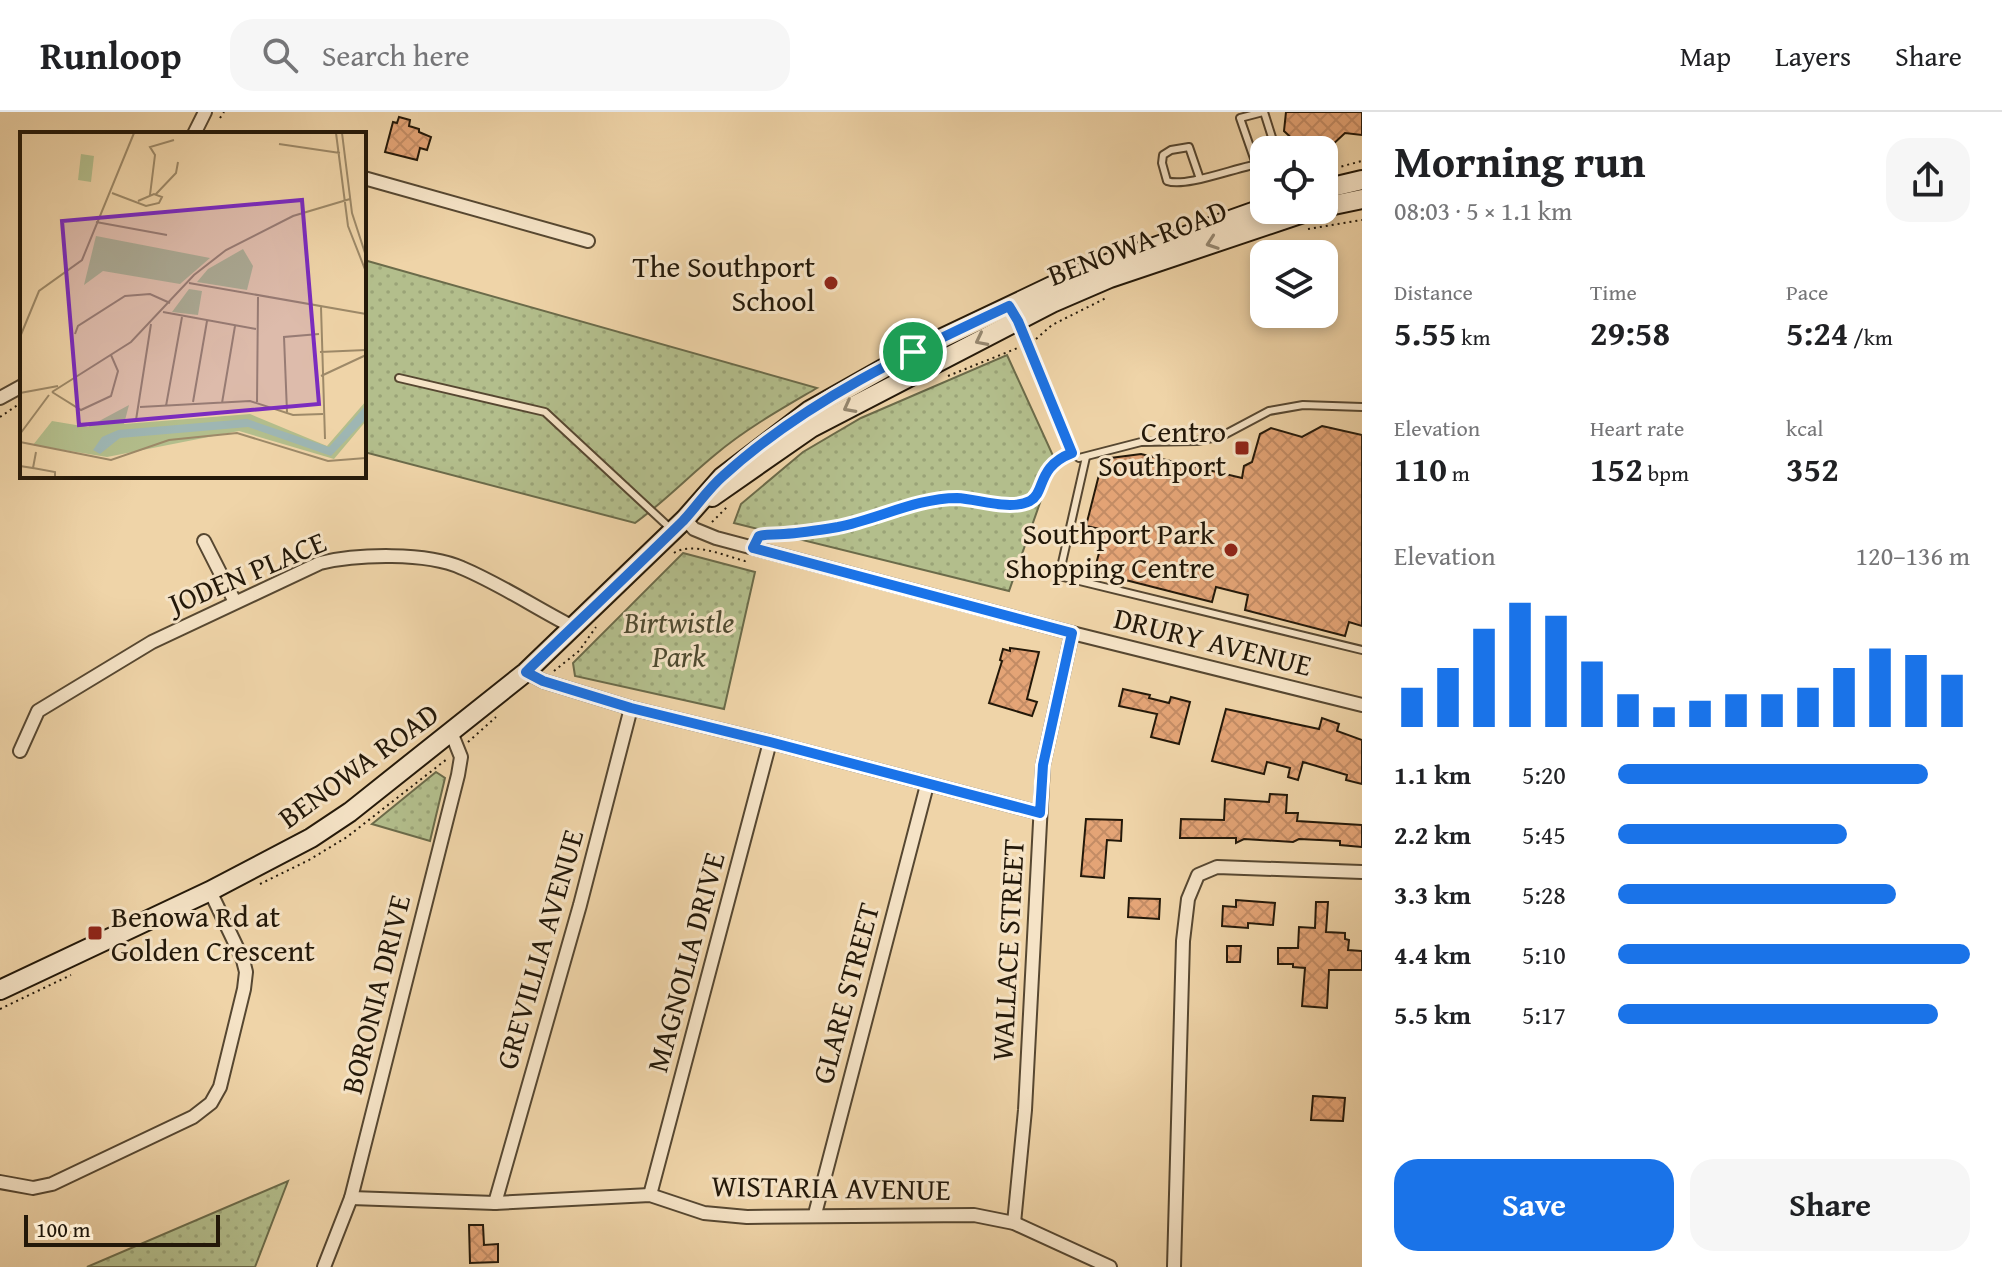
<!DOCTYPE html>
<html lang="en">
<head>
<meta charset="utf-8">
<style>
  :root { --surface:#fff; --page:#f6f6f6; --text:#202124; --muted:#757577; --line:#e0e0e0; --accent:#1a73e8 }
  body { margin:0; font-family:"Gentium Book Plus",serif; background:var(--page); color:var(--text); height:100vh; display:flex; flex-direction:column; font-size:30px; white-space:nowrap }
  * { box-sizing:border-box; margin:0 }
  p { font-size:26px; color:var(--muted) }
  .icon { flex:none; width:44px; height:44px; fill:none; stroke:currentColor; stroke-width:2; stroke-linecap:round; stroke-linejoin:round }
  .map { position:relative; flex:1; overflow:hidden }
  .side { display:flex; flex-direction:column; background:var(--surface); width:640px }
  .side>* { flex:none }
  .tools { position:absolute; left:1250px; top:24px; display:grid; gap:16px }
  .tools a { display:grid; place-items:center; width:88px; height:88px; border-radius:16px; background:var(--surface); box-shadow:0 4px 12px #0003; font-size:40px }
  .scale { position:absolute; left:24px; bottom:20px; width:196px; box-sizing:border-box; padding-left:8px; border:4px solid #231809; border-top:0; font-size:22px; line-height:28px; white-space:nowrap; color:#231809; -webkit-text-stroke:6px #f5e3c6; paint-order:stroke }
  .pin { position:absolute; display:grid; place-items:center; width:68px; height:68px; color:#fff; margin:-34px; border:4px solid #fff; border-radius:50%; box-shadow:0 2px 8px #0007 }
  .round { display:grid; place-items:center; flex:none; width:84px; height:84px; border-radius:24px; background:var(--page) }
  .overview { display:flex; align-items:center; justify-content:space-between; height:136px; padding:0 32px }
  h1 { font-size:44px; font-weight:600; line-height:60px }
  .figures { display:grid; grid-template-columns:repeat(3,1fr); gap:12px; height:136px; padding:8px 32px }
  .figures div { display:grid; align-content:center }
  .figures b { font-size:34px; font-weight:600 }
  .figures small { font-size:22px; font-weight:400 }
  .figures p { font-size:22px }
  .chart { height:224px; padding:16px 32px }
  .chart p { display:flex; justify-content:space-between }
  .chart svg { width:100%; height:144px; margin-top:8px; stroke:var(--accent); stroke-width:6 }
  .primary-button { display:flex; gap:16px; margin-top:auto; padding:16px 32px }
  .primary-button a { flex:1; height:92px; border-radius:24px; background:var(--accent); color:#fff; font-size:32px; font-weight:600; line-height:92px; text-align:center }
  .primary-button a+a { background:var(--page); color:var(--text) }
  ul { padding:0 32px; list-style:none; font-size:26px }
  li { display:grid; grid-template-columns:128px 96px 1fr; align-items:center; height:60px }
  li i { height:20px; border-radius:10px; background:var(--accent) }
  header { display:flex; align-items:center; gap:48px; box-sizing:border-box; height:112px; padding:0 40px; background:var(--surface); border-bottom:2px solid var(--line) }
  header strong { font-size:38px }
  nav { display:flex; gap:44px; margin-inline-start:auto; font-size:28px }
  .search { width:560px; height:72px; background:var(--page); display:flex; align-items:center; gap:20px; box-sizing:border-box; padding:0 28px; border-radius:24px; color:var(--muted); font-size:30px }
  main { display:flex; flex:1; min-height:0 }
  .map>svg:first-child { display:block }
  .park { fill:url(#park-dots); stroke:#6b6b4a; stroke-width:2 }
  .building { fill:url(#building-cross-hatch); stroke:#231809; stroke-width:2 }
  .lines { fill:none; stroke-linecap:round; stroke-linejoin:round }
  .service-casing { stroke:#564731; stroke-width:10 }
  .minor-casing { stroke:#564731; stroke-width:16 }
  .secondary-casing { stroke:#231809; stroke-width:22 }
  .path { stroke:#231809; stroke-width:2; stroke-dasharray:2 4; stroke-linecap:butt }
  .service { stroke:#f5e3c6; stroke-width:6 }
  .minor { stroke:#f5e3c6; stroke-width:12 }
  .secondary { stroke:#f5e3c6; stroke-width:18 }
  .oneway { stroke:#968871 }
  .route-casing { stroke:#fff; stroke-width:16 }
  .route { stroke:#1a73e8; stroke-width:10 }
  .poi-dot { fill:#8f2418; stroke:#f5e3c6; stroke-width:3 }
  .labels { text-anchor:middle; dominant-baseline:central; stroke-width:6; stroke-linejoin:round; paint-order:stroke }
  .street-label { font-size:30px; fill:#231809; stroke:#f5e3c6 }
  .poi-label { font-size:30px; fill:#231809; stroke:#f5e3c6; text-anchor:end }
  .park-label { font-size:30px; font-style:italic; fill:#4e4a30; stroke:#f5e3c6 }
  .inset-road { fill:none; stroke:#9d8968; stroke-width:2 }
  .view { fill:#7b2cbf; fill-opacity:0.15; stroke:#7b2cbf; stroke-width:4 }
  .inset-edge { fill:none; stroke:#231809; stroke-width:4 }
</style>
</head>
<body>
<header>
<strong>Runloop</strong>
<div class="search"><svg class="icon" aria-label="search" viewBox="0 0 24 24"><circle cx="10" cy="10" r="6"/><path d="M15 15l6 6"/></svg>Search here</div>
<nav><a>Map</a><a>Layers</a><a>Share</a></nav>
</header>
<main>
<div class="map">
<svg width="1362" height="1155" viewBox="0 0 1362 1155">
  <defs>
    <pattern id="park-dots" width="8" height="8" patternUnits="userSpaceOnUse" patternTransform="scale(2)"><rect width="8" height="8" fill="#b3be8c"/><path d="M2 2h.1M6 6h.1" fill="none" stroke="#9aa377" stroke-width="1.8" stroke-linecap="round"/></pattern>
    <pattern id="building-cross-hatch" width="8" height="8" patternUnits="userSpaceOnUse" patternTransform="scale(2)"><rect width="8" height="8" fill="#e4a476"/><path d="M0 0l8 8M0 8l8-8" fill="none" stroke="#c38c65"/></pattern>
  </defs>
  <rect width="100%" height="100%" fill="#efd4a8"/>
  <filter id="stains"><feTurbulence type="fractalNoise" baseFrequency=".0025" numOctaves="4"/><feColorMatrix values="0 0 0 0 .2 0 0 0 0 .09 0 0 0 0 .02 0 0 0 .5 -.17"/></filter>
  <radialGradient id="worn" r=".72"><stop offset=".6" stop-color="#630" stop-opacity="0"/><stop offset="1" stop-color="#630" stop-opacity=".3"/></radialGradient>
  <g class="park">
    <path d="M364,148L817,276C783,296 747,316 716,342C689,364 664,390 635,411L364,340Z"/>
    <path d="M1007,243L1055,348L1009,479L734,411L741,392L803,340L861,306Z"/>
    <path d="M683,441L755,460L724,597L575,564L573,551Z"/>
    <path d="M436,660L445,666L430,729L372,712Z"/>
    <path d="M288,1069L255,1155H87Z"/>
  </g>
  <g class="building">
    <path d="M1286,0H1362V23L1345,21L1329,36L1298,32L1284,19Z"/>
    <path d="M399,5L410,8L409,14L419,17V20L431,25L427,38L420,36L417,48L385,40L393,10L397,11Z"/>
    <path d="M1322,314L1362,323V514L1349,510L1345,524L1245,498L1248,483L1216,475L1212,490L1094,460L1105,418L1086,414L1103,347L1141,342L1242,366L1244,354L1252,350L1260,322L1271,316L1302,325Z"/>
    <path d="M1010,536L1039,540L1027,587L1037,590L1032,604L989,591L1002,549L1000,548L1003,537L1010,539Z"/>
    <path d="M1123,577L1150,583L1149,586L1169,591L1171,585L1190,590L1179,632L1151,625L1157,602L1119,594Z"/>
    <path d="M1226,597L1319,617L1322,606L1339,612L1337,619L1362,628V672L1346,668L1347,663L1303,650L1298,668L1288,665L1290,656L1267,650L1264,662L1212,649Z"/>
    <path d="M1270,682L1287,683L1286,701H1298L1297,709L1362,713V735L1340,733V729L1299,727L1293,730L1244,727L1236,731V726H1180L1181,707L1224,708L1225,687L1269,690Z"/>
    <path d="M1086,707L1122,708L1121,729L1107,728L1104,766L1081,764Z"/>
    <path d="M1129,786L1160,787L1159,807L1128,805Z"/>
    <path d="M1236,788L1275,791L1273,813L1248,811V816L1222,814L1223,794L1236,795Z"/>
    <path d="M1316,790H1328L1326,820L1345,821V827L1349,828L1348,838L1362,839V858H1329L1327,896L1302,894L1305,856L1293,855V852H1278V836H1298L1299,815L1315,816Z"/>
    <path d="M1227,834H1241L1240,850H1227Z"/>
    <path d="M1313,984L1345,986L1343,1009L1311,1008Z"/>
    <path d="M469,1113H483L484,1133L498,1132V1150L470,1151Z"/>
  </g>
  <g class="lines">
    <defs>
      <g id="service">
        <path d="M1264,0L1276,38"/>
        <path d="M1256,52L1240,6L1263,0"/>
        <path d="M1200,67L1189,35L1171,38L1163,43L1162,51L1167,69C1187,76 1239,54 1264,51"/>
        <path d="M1019,211L1072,341L1079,346L1141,330L1197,329L1222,324L1269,299L1303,293L1362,295"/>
        <path d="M399,266L545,300L670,416"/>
        <path d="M1086,345L1059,464L1362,538"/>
      </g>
      <g id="minor">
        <path d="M194,22L205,0"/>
        <path d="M364,66L588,129"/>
        <path d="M0,286L22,274"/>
        <path d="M685,407L694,417L716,426L1072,521L1362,593"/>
        <path d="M204,429L235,490"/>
        <path d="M526,560L543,569L631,596L770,630L1040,701"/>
        <path d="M20,639L38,599L152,530L320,451C357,442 427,440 462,456C500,472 536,496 573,515"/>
        <path d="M0,1070L33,1076L52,1072L193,1005L211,991L220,975L244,877L246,860L243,848L210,779"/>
        <path d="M650,1083L770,630"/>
        <path d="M351,1086L495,1091L650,1083L704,1101L747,1105L974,1103L1014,1111L1110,1155"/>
        <path d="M495,1091L580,793L631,596"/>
        <path d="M815,1102L927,673"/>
        <path d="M1014,1111L1025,998L1043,653L1072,521"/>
        <path d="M324,1155L351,1086L458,663L461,645L451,620"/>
        <path d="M1174,1155L1183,829L1188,787L1198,763L1217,755L1362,760"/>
      </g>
      <g id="secondary">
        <path d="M1324,77L1362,68"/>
        <path d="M1324,95L1362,87"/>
        <path d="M712,385L811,316L1052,191L1110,166L1312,98"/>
        <path d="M0,878L210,779L311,726L350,700L526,560L685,407L722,365L810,298L913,240L1073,164L1264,96"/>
      </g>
    </defs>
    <use href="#service" class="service-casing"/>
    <use href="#minor" class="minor-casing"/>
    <use href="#secondary" class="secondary-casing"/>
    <g class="path">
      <path d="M220,6L224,0"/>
      <path d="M1324,59L1362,49"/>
      <path d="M1308,117L1362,108"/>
      <path d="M1036,227L1052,213L1106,186"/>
      <path d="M948,264L1020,235"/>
      <path d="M0,305L22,290"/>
      <path d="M712,410L727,395"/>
      <path d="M760,424L838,415L942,387L1020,392C1046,384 1038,358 1063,344"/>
      <path d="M674,441C692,429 725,444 745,449L747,446"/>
      <path d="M554,559L579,539L596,515"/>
      <path d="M468,630L496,605"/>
      <path d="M260,772L309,748L347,725L447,647"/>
      <path d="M0,897L71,863"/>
    </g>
    <use href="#service" class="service"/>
    <use href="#minor" class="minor"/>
    <use href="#secondary" class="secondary"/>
  </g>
  <defs><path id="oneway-chevron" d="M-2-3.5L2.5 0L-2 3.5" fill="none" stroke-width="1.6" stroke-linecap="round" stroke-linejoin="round" transform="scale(2)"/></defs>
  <g class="oneway">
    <use href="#oneway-chevron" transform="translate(1212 131) rotate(161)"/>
    <use href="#oneway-chevron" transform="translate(981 228) rotate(153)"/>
    <use href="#oneway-chevron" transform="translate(849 295) rotate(152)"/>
  </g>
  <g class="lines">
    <defs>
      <path id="route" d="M1009,194L1018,209L1072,341C1036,355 1046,380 1030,389C1010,399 978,387 957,386C917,386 878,407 838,415C820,418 802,421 784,422C775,423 767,422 759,424L753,436L1072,521L1043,653L1040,701L770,630L631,596L543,569L526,560C578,510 631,460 683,409C697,394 708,377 723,364C805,289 910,240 1009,194Z"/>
    </defs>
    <use href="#route" class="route-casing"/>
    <use href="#route" class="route"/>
  </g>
  <g class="poi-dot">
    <circle cx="831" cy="171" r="8"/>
    <rect x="1234" y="328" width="16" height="16" rx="4"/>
    <circle cx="1231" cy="438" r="8"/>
    <rect x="87" y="813" width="16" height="16" rx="4"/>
  </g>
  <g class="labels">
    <g class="street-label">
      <text transform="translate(1137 130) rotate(-21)">BENOWA ROAD</text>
      <text transform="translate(247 460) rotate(-23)">JODEN PLACE</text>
      <text transform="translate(1213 529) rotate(14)">DRURY AVENUE</text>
      <text transform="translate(358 653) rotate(-36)">BENOWA ROAD</text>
      <text transform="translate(539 837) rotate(-74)">GREVILLIA AVENUE</text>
      <text transform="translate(1007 838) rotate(-87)">WALLACE STREET</text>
      <text transform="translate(685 850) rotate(-75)">MAGNOLIA DRIVE</text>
      <text transform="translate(845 881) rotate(-75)">GLARE STREET</text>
      <text transform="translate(375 882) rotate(-76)">BORONIA DRIVE</text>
      <text transform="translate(831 1075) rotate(1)">WISTARIA AVENUE</text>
    </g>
    <g class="poi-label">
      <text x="815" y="154">The Southport<tspan x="815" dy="34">School</tspan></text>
      <text x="1226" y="319">Centro<tspan x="1226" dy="34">Southport</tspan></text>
      <text x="1215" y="421">Southport Park<tspan x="1215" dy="34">Shopping Centre</tspan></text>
      <text x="111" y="804" text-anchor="start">Benowa Rd at<tspan x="111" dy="34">Golden Crescent</tspan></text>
    </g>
    <g class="park-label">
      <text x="679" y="510">Birtwistle<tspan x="679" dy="34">Park</tspan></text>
    </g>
  </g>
  <g transform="translate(20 20)">
    <rect width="346" height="346" fill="#efd4a8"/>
    <path d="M61,22L74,24L71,50L58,48Z" fill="#b3be8c"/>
    <path d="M76,104L190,126L160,152L83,139L64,153ZM223,117L233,134L227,158L177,150L188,137ZM169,157L182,159L178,183L152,180ZM346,269V289L314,327L219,299L87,325L13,313L32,289L68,295L109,273L104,292L230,282L307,314Z" fill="#b3be8c"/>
    <path d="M346,273V287L311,324L228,295L100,306L80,322L73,318L82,305L98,298L227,287L309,315Z" fill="#9eb6b3"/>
    <path class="inset-road" d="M316,1L328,94L346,140M322,1L332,81L346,124M259,12L320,21M92,61L126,74L139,71L142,65L134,62L118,69M136,62L156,41L158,30M130,63L135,23L130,15L154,8M76,90L147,103M169,151L346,182M301,175L305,307M143,180L236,197M55,202L58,194L105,164L130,162L150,171M0,205L19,159L62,128L114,1M300,220L346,218M301,244L346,223M32,260L61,278L91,264L98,239L91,223M32,260L111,210L174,143L206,118L273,84L330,67M0,261L38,254M173,270L187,189M237,270L238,165M202,271L215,194M146,274L162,185M120,275L230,269L273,283L303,282M267,280L264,205L299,202M116,288L131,192M0,302L29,263M0,310L91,328L149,308L217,301L308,329L346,326M0,334L13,336L16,320M13,336L35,340V345"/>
    <path class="view" d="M282,68L299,272L59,293L42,89Z"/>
    <rect width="346" height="346" class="inset-edge"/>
  </g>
  <rect width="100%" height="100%" filter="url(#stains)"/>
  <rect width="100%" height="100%" fill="url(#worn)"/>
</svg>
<div class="tools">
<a><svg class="icon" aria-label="locate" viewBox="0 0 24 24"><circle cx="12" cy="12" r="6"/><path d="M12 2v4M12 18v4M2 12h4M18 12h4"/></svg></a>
<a><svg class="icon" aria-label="layers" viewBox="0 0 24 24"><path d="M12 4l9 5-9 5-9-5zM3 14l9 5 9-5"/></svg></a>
</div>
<div class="scale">100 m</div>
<div class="pin" style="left:913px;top:240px;background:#1e9e55"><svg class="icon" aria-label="arrive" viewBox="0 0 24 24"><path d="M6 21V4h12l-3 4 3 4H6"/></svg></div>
</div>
<section class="side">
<div class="overview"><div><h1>Morning run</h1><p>08:03 · 5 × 1.1 km</p></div><a class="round"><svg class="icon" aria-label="share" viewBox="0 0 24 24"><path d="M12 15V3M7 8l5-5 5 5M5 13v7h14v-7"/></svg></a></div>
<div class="figures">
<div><p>Distance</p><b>5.55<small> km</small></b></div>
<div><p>Time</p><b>29:58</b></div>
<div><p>Pace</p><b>5:24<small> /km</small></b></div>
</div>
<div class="figures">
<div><p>Elevation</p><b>110<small> m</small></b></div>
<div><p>Heart rate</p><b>152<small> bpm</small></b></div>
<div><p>kcal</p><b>352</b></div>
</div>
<div class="chart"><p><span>Elevation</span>120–136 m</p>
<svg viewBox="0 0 160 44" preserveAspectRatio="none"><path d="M5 44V32M15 44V26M25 44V14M35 44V6M45 44V10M55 44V24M65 44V34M75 44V38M85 44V36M95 44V34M105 44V34M115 44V32M125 44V26M135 44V20M145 44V22M155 44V28"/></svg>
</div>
<ul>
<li><b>1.1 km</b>5:20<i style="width:88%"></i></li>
<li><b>2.2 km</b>5:45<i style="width:65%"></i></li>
<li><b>3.3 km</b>5:28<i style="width:79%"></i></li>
<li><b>4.4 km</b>5:10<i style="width:100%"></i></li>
<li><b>5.5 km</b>5:17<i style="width:91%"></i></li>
</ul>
<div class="primary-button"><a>Save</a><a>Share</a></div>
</section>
</main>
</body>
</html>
